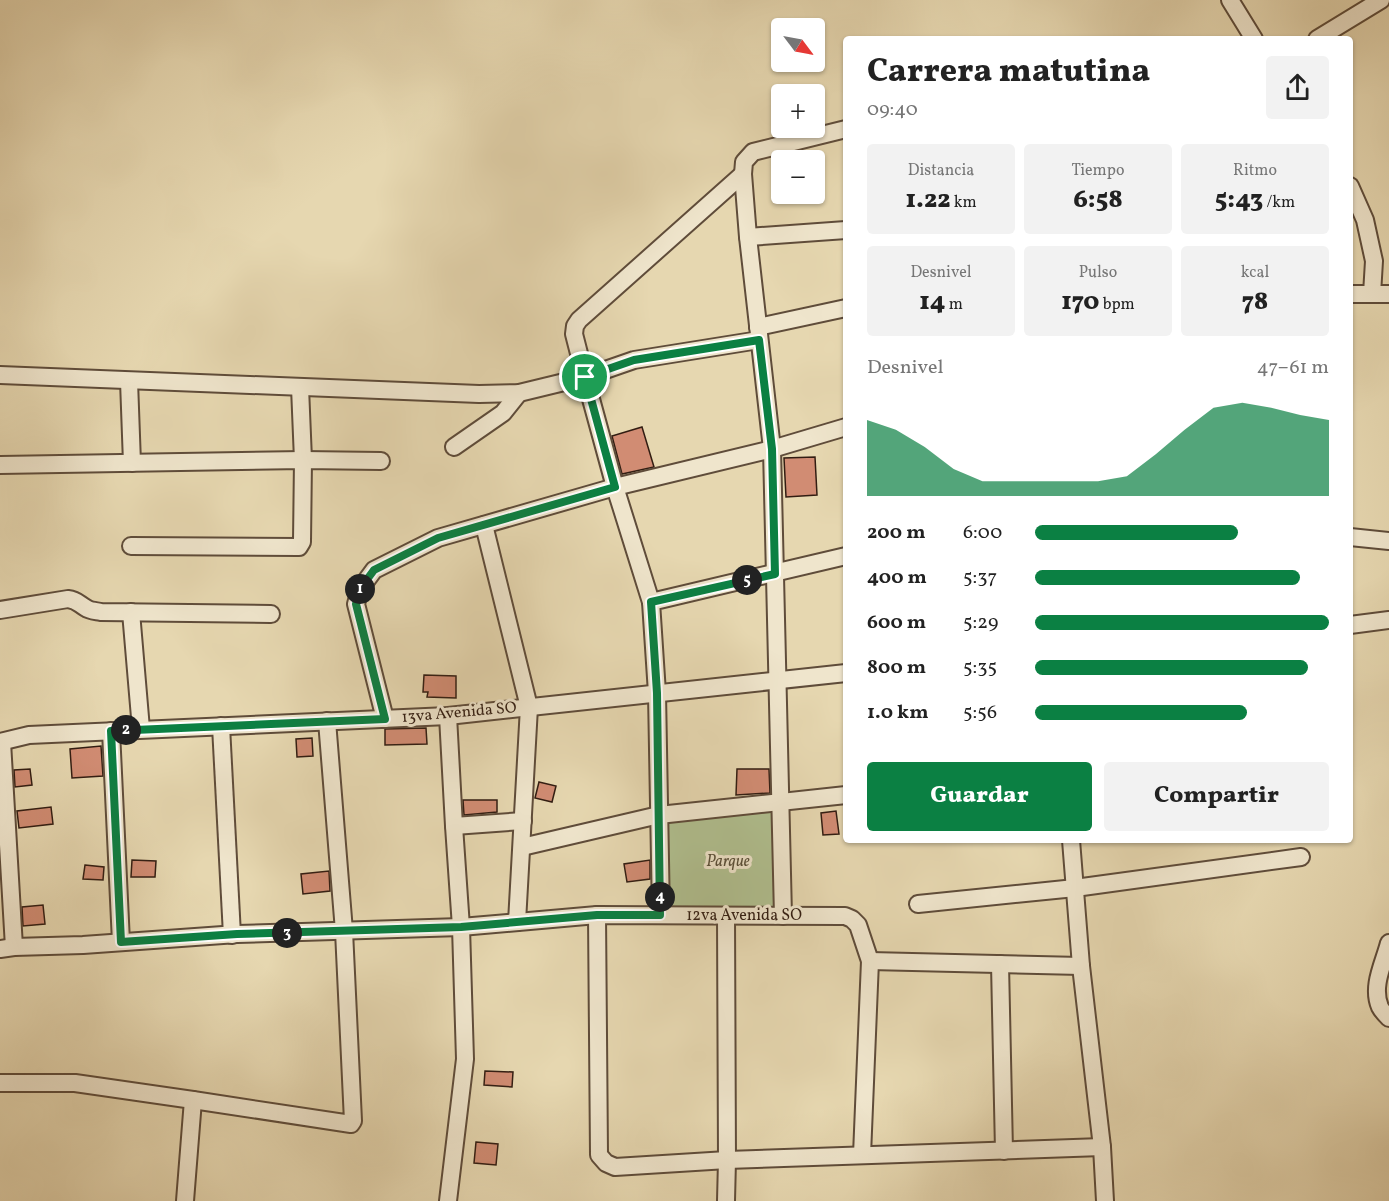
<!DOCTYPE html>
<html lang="es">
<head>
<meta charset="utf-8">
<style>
  :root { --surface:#fff; --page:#f2f2f2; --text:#222; --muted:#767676; --accent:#0b8043 }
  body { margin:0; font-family:Vollkorn,serif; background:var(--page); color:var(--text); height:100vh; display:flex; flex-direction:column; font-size:22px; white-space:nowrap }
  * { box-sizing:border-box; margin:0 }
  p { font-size:20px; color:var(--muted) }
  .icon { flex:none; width:33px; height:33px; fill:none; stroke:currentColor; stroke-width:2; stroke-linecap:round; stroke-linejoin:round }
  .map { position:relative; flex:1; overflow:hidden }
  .panel { position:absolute; left:843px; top:36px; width:510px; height:807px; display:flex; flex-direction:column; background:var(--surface); border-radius:6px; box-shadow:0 2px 4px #0004 }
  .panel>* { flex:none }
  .needle { width:39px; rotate:122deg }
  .fabs { position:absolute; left:771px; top:18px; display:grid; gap:12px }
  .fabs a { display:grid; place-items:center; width:54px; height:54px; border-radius:6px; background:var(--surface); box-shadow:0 2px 4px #0004; font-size:30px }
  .pin { position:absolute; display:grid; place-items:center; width:51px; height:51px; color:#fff; margin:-26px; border:3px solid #fff; border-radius:50%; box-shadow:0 2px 6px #0007 }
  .km { position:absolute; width:30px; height:30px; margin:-15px; border-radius:50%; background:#222; color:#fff; font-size:16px; line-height:30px; text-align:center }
  .round { display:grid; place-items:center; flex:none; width:63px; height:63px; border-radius:6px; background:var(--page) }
  .overview { display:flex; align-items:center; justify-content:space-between; height:102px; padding:0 24px }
  h1 { font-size:33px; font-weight:800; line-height:45px }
  .figures { display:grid; grid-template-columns:repeat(3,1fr); gap:9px; height:102px; padding:6px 24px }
  .figures div { display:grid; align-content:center; border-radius:6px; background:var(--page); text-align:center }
  .figures b { font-size:26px; font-weight:800 }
  .figures small { font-size:16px; font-weight:400 }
  .figures p { font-size:16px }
  .chart { height:168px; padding:12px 24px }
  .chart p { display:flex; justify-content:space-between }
  .chart svg { width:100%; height:108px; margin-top:6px; fill:var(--accent); opacity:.7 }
  .button { display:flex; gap:12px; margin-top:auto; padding:12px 24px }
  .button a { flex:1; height:69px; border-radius:6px; background:var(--accent); color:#fff; font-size:24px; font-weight:800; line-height:69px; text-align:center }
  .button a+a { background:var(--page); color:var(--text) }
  ul { padding:0 24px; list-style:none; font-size:20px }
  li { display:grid; grid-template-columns:96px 72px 1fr; align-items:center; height:45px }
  li i { height:15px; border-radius:8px; background:var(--accent) }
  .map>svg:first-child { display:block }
  .green { fill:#b0bf8f; stroke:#716e50; stroke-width:1.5 }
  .building { fill:#d18c73; stroke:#321d12; stroke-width:1.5 }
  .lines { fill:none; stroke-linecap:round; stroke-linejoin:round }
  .minor-casing { stroke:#5f4c3a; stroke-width:20 }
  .minor { stroke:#efe5cc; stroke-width:16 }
  .route-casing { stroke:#fff; stroke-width:12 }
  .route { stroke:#0b8043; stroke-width:8 }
  .labels { text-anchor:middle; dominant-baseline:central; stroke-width:6; stroke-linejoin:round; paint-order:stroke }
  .street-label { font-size:16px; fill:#321d12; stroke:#efe5cc }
  .park-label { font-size:16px; font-style:italic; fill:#584e38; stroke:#efe5cc }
</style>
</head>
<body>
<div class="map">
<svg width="1389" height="1201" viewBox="0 0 1389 1201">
  <rect width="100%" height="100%" fill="#e6d7b0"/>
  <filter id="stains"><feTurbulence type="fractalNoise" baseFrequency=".00333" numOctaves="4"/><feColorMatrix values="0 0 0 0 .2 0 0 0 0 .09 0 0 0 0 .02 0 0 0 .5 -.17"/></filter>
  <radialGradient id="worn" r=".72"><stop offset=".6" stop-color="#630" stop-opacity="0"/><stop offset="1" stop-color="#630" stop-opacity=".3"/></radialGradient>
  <path class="green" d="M780,803L783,916L661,915L659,815Z"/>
  <g class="building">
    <path d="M642,427L654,467L622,474L612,436Z"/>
    <path d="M815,457L817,495L786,497L784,458Z"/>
    <path d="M424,675L456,676V698L427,697L428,692H423Z"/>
    <path d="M426,728L427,744L385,745V729Z"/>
    <path d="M312,738L313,756L297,757L296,739Z"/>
    <path d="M101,746L103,776L72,778L70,749Z"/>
    <path d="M30,769L32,785L15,787L14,770Z"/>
    <path d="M737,769H769L770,793L736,795Z"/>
    <path d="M539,782L556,786L552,802L535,798Z"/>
    <path d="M463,800H497V812L464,815Z"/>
    <path d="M51,807L53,824L19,828L17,811Z"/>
    <path d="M836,811L839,834L823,835L821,813Z"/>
    <path d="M132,860L156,861L155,877H131Z"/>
    <path d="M650,860V879L627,882L624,864Z"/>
    <path d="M85,865L104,867L103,880L83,879Z"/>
    <path d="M329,871L330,891L303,894L301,874Z"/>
    <path d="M43,905L45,924L23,926L22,907Z"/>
    <path d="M485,1071L513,1072L512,1087L484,1085Z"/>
    <path d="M476,1142L498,1144L496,1165L474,1163Z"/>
  </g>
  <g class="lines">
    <defs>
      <g id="minor">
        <path d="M1230,0L1254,39"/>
        <path d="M1317,39L1381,0"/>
        <path d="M1350,186L1365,220L1374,261L1372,294"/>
        <path d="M748,237L846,230"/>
        <path d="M1350,294H1389"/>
        <path d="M758,327L846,308"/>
        <path d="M0,375L479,394L519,393L585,377L574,334L575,326L579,320L743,174"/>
        <path d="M129,381L132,463"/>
        <path d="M454,447L503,413L519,393"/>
        <path d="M0,465L303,460L381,461"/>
        <path d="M484,525L529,707L517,922"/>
        <path d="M1350,537L1389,541"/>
        <path d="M131,546L299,547L302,542L303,460L300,387"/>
        <path d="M651,602L615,487L585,377L634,360L759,340"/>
        <path d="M0,610L68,599C77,600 79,604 86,608C90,611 97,611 101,612L271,614"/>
        <path d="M131,612L141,729"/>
        <path d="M1350,625L1389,620"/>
        <path d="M448,716L454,826L461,927L465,1059L448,1201"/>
        <path d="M385,719L356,604L360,589L374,570L438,538L615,487L772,449L846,427"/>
        <path d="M221,726L232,935"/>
        <path d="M111,731L121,942"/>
        <path d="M0,742L29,735L448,716L846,673"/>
        <path d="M2,742L14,947"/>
        <path d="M454,826L523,821"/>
        <path d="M1071,840L1081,966L1102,1147L1105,1201"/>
        <path d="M522,847L659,815L846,795"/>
        <path d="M918,904L1075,888L1301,857"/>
        <path d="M597,915L599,1155L606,1163L615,1167L727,1160L1102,1147"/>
        <path d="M661,915L657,693L651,602L846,556"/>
        <path d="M783,916L772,449L748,237L743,174L744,162L753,152L846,129"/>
        <path d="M1389,943C1384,963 1371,986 1380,1007C1382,1011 1386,1015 1389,1018"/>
        <path d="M0,949L14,947L83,945L237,934L461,927L597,915L845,916L852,919L858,925L870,961L862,1155"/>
        <path d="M870,961L1081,966"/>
        <path d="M1000,964L1004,1151"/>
        <path d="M0,1083H75L193,1100L185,1201"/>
        <path d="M193,1100L351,1124L353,1121L344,931L327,721"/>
        <path d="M726,1201L727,1160L726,916"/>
      </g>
    </defs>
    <use href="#minor" class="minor-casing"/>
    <use href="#minor" class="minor"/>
  </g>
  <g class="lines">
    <defs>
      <path id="route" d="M759,340L772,449L775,574L651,602L657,693L660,915H597L461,927L237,934L121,942L111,731L385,719L356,604L360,589L374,570L438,538L615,487L585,377L634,360Z"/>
    </defs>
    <use href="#route" class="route-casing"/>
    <use href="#route" class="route"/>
  </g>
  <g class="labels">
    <g class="street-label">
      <text transform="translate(459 713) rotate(-5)">13va Avenida SO</text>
      <text x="744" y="916">12va Avenida SO</text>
    </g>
    <g class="park-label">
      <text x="728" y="862">Parque</text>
    </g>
  </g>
  <rect width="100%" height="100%" filter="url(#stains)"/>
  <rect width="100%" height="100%" fill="url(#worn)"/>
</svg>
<div class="fabs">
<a><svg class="needle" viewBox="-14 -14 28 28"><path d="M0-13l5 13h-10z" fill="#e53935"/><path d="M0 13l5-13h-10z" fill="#767676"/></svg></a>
<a>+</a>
<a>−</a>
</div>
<div class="pin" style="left:585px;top:377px;background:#1e9e55"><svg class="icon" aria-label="arrive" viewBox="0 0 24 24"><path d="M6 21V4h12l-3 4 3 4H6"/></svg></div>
<b class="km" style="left:360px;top:589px">1</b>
<b class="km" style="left:126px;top:730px">2</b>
<b class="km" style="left:287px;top:933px">3</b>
<b class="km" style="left:660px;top:897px">4</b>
<b class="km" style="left:747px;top:580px">5</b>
<section class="panel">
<div class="overview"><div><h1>Carrera matutina</h1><p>09:40</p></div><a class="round"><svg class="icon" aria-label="share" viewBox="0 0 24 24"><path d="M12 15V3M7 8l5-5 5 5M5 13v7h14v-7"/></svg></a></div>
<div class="figures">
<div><p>Distancia</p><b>1.22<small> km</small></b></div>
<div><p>Tiempo</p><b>6:58</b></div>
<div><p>Ritmo</p><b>5:43<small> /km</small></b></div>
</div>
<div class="figures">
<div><p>Desnivel</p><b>14<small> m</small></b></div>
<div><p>Pulso</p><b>170<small> bpm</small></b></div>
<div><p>kcal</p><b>78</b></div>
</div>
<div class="chart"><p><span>Desnivel</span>47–61 m</p>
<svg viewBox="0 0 160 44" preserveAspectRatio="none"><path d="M0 44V13L10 17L20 24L30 33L40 38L50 38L60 38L70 38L80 38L90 36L100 27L110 17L120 8L130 6L140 8L150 11L160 13V44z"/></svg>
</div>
<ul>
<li><b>200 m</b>6:00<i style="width:69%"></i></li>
<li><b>400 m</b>5:37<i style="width:90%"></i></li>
<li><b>600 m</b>5:29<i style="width:100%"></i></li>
<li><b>800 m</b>5:35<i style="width:93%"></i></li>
<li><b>1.0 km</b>5:56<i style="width:72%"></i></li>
</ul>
<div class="button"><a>Guardar</a><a>Compartir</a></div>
</section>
</div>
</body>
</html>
